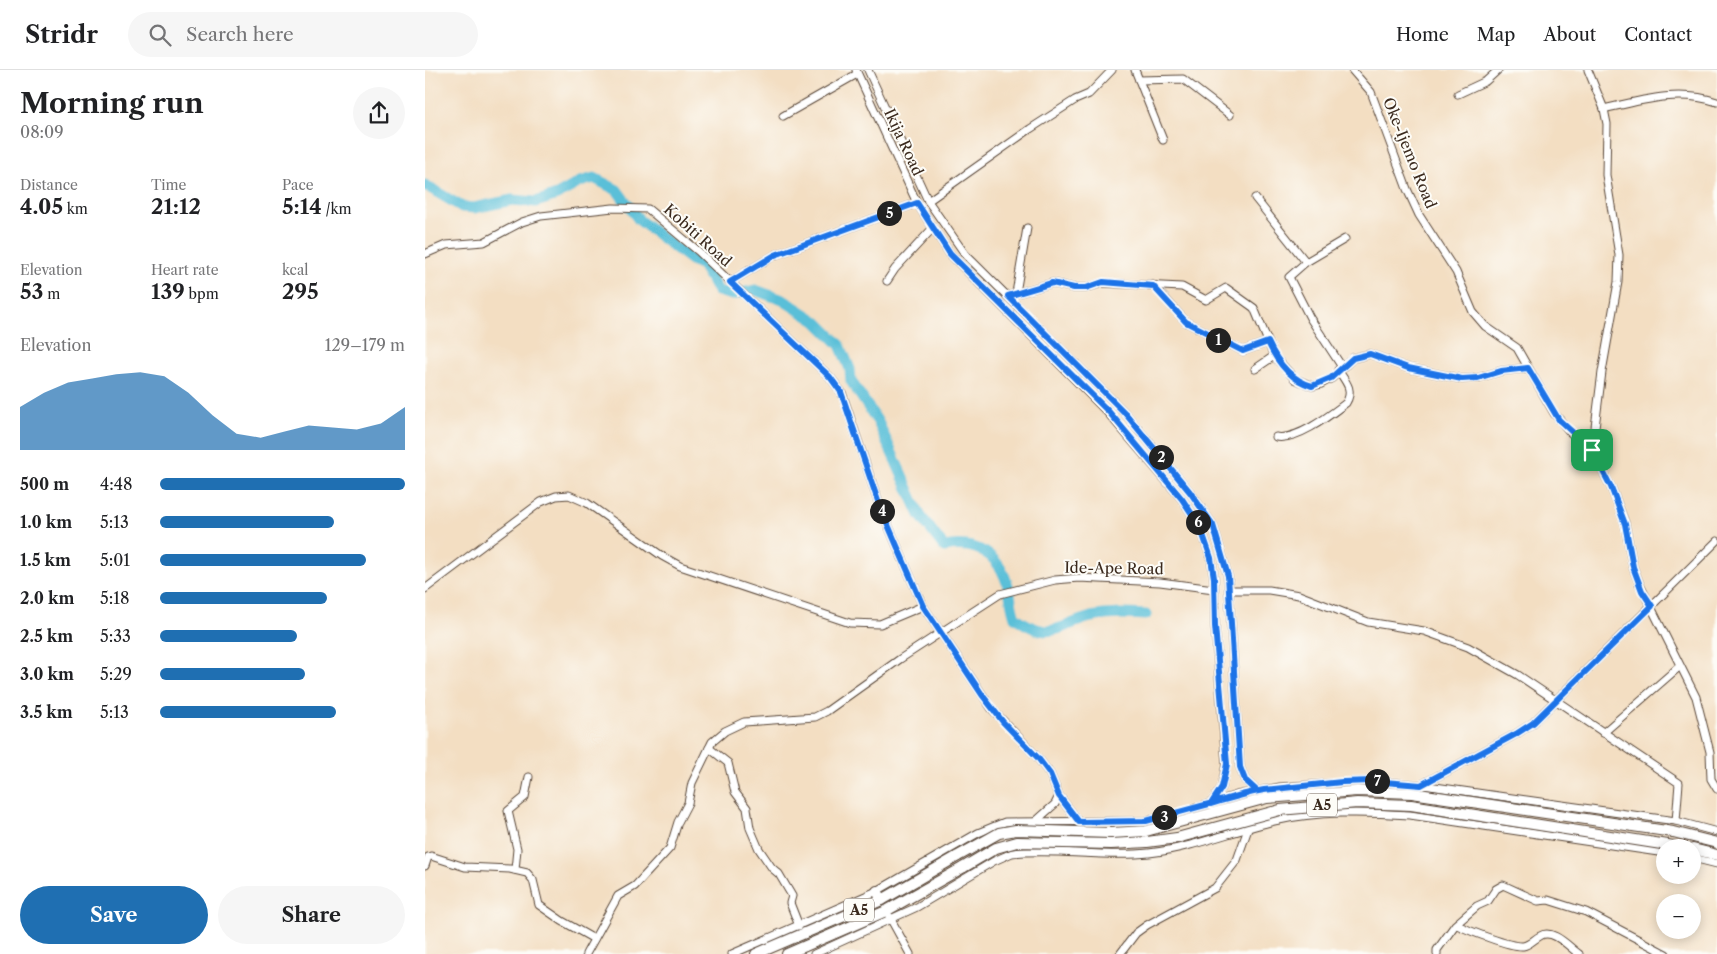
<!DOCTYPE html>
<html lang="en">
<head>
<meta charset="utf-8">
<style>
  :root { --surface:#fff; --page:#f6f6f6; --text:#202124; --muted:#757577; --line:#e0e0e0; --accent:#1f6fb2 }
  body { margin:0; font-family:"Libre Caslon Text",serif; background:var(--page); color:var(--text); height:100vh; display:flex; flex-direction:column; font-size:19px; white-space:nowrap }
  * { box-sizing:border-box; margin:0 }
  p { font-size:16px; color:var(--muted) }
  .icon { flex:none; width:28px; height:28px; fill:none; stroke:currentColor; stroke-width:2; stroke-linecap:round; stroke-linejoin:round }
  .map { position:relative; flex:1; overflow:hidden }
  .details { display:flex; flex-direction:column; background:var(--surface); width:425px }
  .details>* { flex:none }
  .controls { position:absolute; left:1231px; top:769px; display:grid; gap:10px }
  .controls a { display:grid; place-items:center; width:45px; height:45px; border-radius:50%; background:var(--surface); box-shadow:0 2px 12px #0003; font-size:25px }
  .pin { position:absolute; display:grid; place-items:center; width:42px; height:42px; color:#fff; margin:-21px; border-radius:10px; box-shadow:0 2px 8px #0006 }
  .km { position:absolute; width:25px; height:25px; margin:-12px; border-radius:50%; background:#222; color:#fff; font-size:14px; line-height:25px; text-align:center }
  .round { display:grid; place-items:center; flex:none; width:52px; height:52px; border-radius:26px; background:var(--page) }
  .overview { display:flex; align-items:center; justify-content:space-between; height:85px; padding:0 20px }
  h1 { font-size:28px; font-weight:700; line-height:38px }
  .metrics { display:grid; grid-template-columns:repeat(3,1fr); gap:8px; height:85px; padding:5px 20px }
  .metrics div { display:grid; align-content:center }
  .metrics b { font-size:21px; font-weight:700 }
  .metrics small { font-size:14px; font-weight:400 }
  .metrics p { font-size:14px }
  .chart { height:140px; padding:10px 20px }
  .chart p { display:flex; justify-content:space-between }
  .chart svg { width:100%; height:90px; margin-top:5px; fill:var(--accent); opacity:.7 }
  .primary-button { display:flex; gap:10px; margin-top:auto; padding:10px 20px }
  .primary-button a { flex:1; height:58px; border-radius:30px; background:var(--accent); color:#fff; font-size:20px; font-weight:700; line-height:58px; text-align:center }
  .primary-button a+a { background:var(--page); color:var(--text) }
  ul { padding:0 20px; list-style:none; font-size:16px }
  li { display:grid; grid-template-columns:80px 60px 1fr; align-items:center; height:38px }
  li i { height:12px; border-radius:6px; background:var(--accent) }
  header { display:flex; align-items:center; gap:30px; box-sizing:border-box; height:70px; padding:0 25px; background:var(--surface); border-bottom:1px solid var(--line) }
  header strong { font-size:24px }
  nav { display:flex; gap:28px; margin-inline-start:auto; font-size:18px }
  .search { width:350px; height:45px; background:var(--page); display:flex; align-items:center; gap:12px; box-sizing:border-box; padding:0 18px; border-radius:28px; color:var(--muted); font-size:19px }
  main { display:flex; flex:1; min-height:0 }
  .map>svg:first-child { display:block }
  .lines { fill:none; stroke-linecap:round; stroke-linejoin:round }
  .river { stroke:#5abfd8; stroke-width:11 }
  .minor-casing { stroke:#574537; stroke-width:9 }
  .highway-casing { stroke:#574537; stroke-width:12 }
  .minor { stroke:#fff; stroke-width:7 }
  .highway { stroke:#fff; stroke-width:10 }
  .highway-bridge-casing { stroke:#574537; stroke-width:12; stroke-linecap:butt }
  .highway-bridge { stroke:#fff; stroke-width:10 }
  .route-casing { stroke:#fff; stroke-width:10 }
  .route { stroke:#1a73e8; stroke-width:6 }
  .labels { text-anchor:middle; dominant-baseline:central; stroke-width:4; stroke-linejoin:round; paint-order:stroke }
  .shield { fill:#fdfcf7; stroke:#75695f; stroke-width:1 }
  .shield-label { font-size:14px; font-weight:bold; fill:#3b2a1e }
  .street-label { font-size:15px; fill:#3b2a1e; stroke:#fdfcf7 }
</style>
</head>
<body>
<header>
<strong>Stridr</strong>
<div class="search"><svg class="icon" aria-label="search" viewBox="0 0 24 24"><circle cx="10" cy="10" r="6"/><path d="M15 15l6 6"/></svg>Search here</div>
<nav><a>Home</a><a>Map</a><a>About</a><a>Contact</a></nav>
</header>
<main>
<section class="details">
<div class="overview"><div><h1>Morning run</h1><p>08:09</p></div><a class="round"><svg class="icon" aria-label="share" viewBox="0 0 24 24"><path d="M12 15V3M7 8l5-5 5 5M5 13v7h14v-7"/></svg></a></div>
<div class="metrics">
<div><p>Distance</p><b>4.05<small> km</small></b></div>
<div><p>Time</p><b>21:12</b></div>
<div><p>Pace</p><b>5:14<small> /km</small></b></div>
</div>
<div class="metrics">
<div><p>Elevation</p><b>53<small> m</small></b></div>
<div><p>Heart rate</p><b>139<small> bpm</small></b></div>
<div><p>kcal</p><b>295</b></div>
</div>
<div class="chart"><p><span>Elevation</span>129–179 m</p>
<svg viewBox="0 0 160 44" preserveAspectRatio="none"><path d="M0 44V23L10 16L20 11L30 9L40 7L50 6L60 8L70 16L80 27L90 36L100 38L110 35L120 32L130 33L140 34L150 31L160 23V44z"/></svg>
</div>
<ul>
<li><b>500 m</b>4:48<i style="width:100%"></i></li>
<li><b>1.0 km</b>5:13<i style="width:71%"></i></li>
<li><b>1.5 km</b>5:01<i style="width:84%"></i></li>
<li><b>2.0 km</b>5:18<i style="width:68%"></i></li>
<li><b>2.5 km</b>5:33<i style="width:56%"></i></li>
<li><b>3.0 km</b>5:29<i style="width:59%"></i></li>
<li><b>3.5 km</b>5:13<i style="width:72%"></i></li>
</ul>
<div class="primary-button"><a>Save</a><a>Share</a></div>
</section>
<div class="map">
<svg width="1292" height="884" viewBox="0 0 1292 884">
  <rect width="100%" height="100%" fill="#fdfcf7"/>
  <filter id="ink" filterUnits="userSpaceOnUse"><feTurbulence type="fractalNoise" baseFrequency=".02" numOctaves="2"/><feDisplacementMap in="SourceGraphic" scale="10" xChannelSelector="R" yChannelSelector="G"/><feConvolveMatrix kernelMatrix="1 2 1 2 8 2 1 2 1" color-interpolation-filters="sRGB"/></filter>
  <filter id="wash" filterUnits="userSpaceOnUse"><feTurbulence type="fractalNoise" baseFrequency=".0096" numOctaves="4" result="noise"/><feDisplacementMap in="SourceGraphic" scale="20" xChannelSelector="R" yChannelSelector="G"/><feGaussianBlur stdDeviation="1.12" result="paint"/><feColorMatrix in="noise" values="0 0 0 0 0 0 0 0 0 0 0 0 0 0 0 0 0 1.4 0 .05"/><feComposite in="paint" operator="in"/></filter>
  <g filter="url(#wash)">
    <rect width="100%" height="100%" fill="#f3dec2"/>
    <g class="lines">
      <path class="river" d="M0,115L37,137L49,138L87,130L111,132L132,125L155,112L169,108L192,120L214,150L266,190L277,195L293,221L307,225L330,220L358,230L391,251L415,275L425,299L426,311L453,352L495,445L519,477C551,471 574,484 583,516C586,527 586,536 590,547C625,573 632,556 666,547C685,543 702,544 721,545"/>
    </g>
  </g>
  <g filter="url(#ink)">
    <g class="lines">
      <defs>
        <g id="minor">
          <path d="M431,0L492,133L525,184L683,343L757,429L775,456L786,488L789,508L790,556L801,694L797,717L786,734"/>
          <path d="M443,0L503,131L540,184L700,343L765,422L788,455L803,506L815,697L820,710L832,721"/>
          <path d="M710,0L738,70"/>
          <path d="M927,0L946,22L982,119L994,145L1031,202L1048,242L1060,256L1092,278L1129,343L1145,362L1167,381L1186,417L1200,453L1208,497L1215,515L1271,627L1285,682L1286,709L1292,719"/>
          <path d="M1163,0L1179,39L1182,54L1181,105L1194,185L1193,212L1177,302L1167,381"/>
          <path d="M714,10L758,9L805,45"/>
          <path d="M1033,24L1061,11L1073,0"/>
          <path d="M1179,39C1217,30 1254,19 1292,32"/>
          <path d="M358,46L432,4"/>
          <path d="M830,128L881,192"/>
          <path d="M503,131L605,59L650,30L664,24L687,0"/>
          <path d="M0,184L21,175L59,172L97,152L116,146L188,138L223,139L273,181L405,307L417,323L454,434L498,536L567,639L613,688L625,704L634,726L654,752"/>
          <path d="M462,211L470,199L507,159"/>
          <path d="M305,212L350,185L492,133"/>
          <path d="M728,215L761,252L818,281L843,272"/>
          <path d="M591,223L602,158"/>
          <path d="M583,226L627,213L649,218H661L677,213L757,217L781,230L801,218L829,238L849,286L870,309L887,316L896,314L907,308L928,288L945,284L983,298L1037,309L1053,308L1076,301L1103,298"/>
          <path d="M917,297L885,248L864,207L881,192L920,169"/>
          <path d="M830,299L849,286"/>
          <path d="M851,367C872,371 905,345 921,333C929,320 921,312 913,300"/>
          <path d="M0,519L116,432L131,426L144,425L162,433L237,486L255,496L425,553L455,554L498,536"/>
          <path d="M805,520H844L874,525L943,552L999,561L1043,577L1093,605L1254,713L1251,751"/>
          <path d="M1178,663L1255,596"/>
          <path d="M284,678L303,693L310,722L322,738L325,758L334,779L347,798L354,804L367,826L365,833L374,856"/>
          <path d="M996,715L1091,664L1108,653L1292,471"/>
          <path d="M611,751L630,734L634,726"/>
          <path d="M1268,788L1292,794"/>
          <path d="M0,796L3,787L6,786L40,797L85,799L102,803L108,810L114,835L137,851L169,869"/>
          <path d="M90,800L92,779L83,741L100,727L104,707"/>
          <path d="M464,846L485,884"/>
          <path d="M1032,855C1045,861 1085,877 1098,876C1105,875 1109,869 1115,866C1128,858 1144,877 1154,884"/>
          <path d="M161,884L193,826L210,816L245,778L253,752L263,733L267,713L287,672L300,661L319,652L390,647L402,641L475,589L575,524L630,510L654,508L735,512L789,519"/>
          <path d="M307,884L452,821L553,763L580,752L721,751L752,744L812,725L855,717L947,711L996,715L1251,751L1292,762"/>
          <path d="M389,884L492,837L569,791L587,783C632,778 678,788 724,783C767,778 807,761 849,751C893,741 940,742 985,745L1240,783"/>
          <path d="M695,884L711,863L722,855L790,818L812,790L823,759"/>
          <path d="M1012,884V880L1030,855L1052,836L1063,831L1071,819L1078,815L1113,831L1123,830L1161,842L1241,884"/>
        </g>
        <g id="highway">
          <path d="M1268,779L1292,785"/>
          <path d="M452,821L457,830"/>
          <path d="M331,884L457,830L533,786"/>
          <path d="M362,884L461,841L539,797"/>
        </g>
      </defs>
      <use href="#minor" class="minor-casing"/>
      <use href="#highway" class="highway-casing"/>
      <use href="#minor" class="minor"/>
      <use href="#highway" class="highway"/>
      <defs>
        <g id="highway-bridge">
          <path d="M533,786L574,763L591,760L686,763L721,761L842,728L932,721L987,723L1248,762L1292,773"/>
          <path d="M539,797L571,778L592,772L686,774L722,772L752,768L855,740L932,733L986,735L1262,778"/>
        </g>
      </defs>
      <use href="#highway-bridge" class="highway-bridge-casing"/>
      <use href="#highway-bridge" class="highway-bridge"/>
    </g>
  </g>
  <g class="lines" filter="url(#ink)">
    <defs>
      <path id="route" d="M1167,380L1134,350L1103,298L1076,301L1053,308L1037,309L983,298L945,284L928,288L906,308L887,316C866,310 852,292 843,272L818,281L761,252L728,216L678,212L661,218H649L627,213L583,226L700,343L765,422L788,455L803,506L815,697L820,710L832,721L721,751L654,752L634,726L625,704L613,688L578,652L558,626L498,536L454,434L416,322L405,307L305,212L350,185L492,133L525,184L684,342L757,429L775,456L786,488L789,508L790,556L802,694L797,717L786,734C804,728 821,723 839,720L917,712L947,711L996,715L1091,664L1108,653L1227,536L1217,521L1208,497L1200,454L1186,417L1167,380"/>
    </defs>
    <use href="#route" class="route-casing"/>
    <use href="#route" class="route"/>
  </g>
  <g class="labels">
    <g class="shield">
      <rect x="882" y="723.5" width="30" height="23" rx="4"/>
      <rect x="419" y="828.5" width="30" height="23" rx="4"/>
    </g>
    <g class="shield-label">
      <text x="897" y="735">A5</text>
      <text x="434" y="840">A5</text>
    </g>
    <g class="street-label">
      <text transform="translate(479 72) rotate(65)">Ikija Road</text>
      <text transform="translate(985 83) rotate(68)">Oke-Ijemo Road</text>
      <text transform="translate(273 165) rotate(42)">Kobiti Road</text>
      <text transform="translate(689 498) rotate(1)">Ide-Ape Road</text>
    </g>
  </g>
</svg>
<div class="controls">
<a>+</a>
<a>−</a>
</div>
<div class="pin" style="left:1167px;top:380px;background:#1e9e55"><svg class="icon" aria-label="arrive" viewBox="0 0 24 24"><path d="M6 21V4h12l-3 4 3 4H6"/></svg></div>
<b class="km" style="left:793px;top:270px">1</b>
<b class="km" style="left:736px;top:387px">2</b>
<b class="km" style="left:739px;top:747px">3</b>
<b class="km" style="left:457px;top:441px">4</b>
<b class="km" style="left:464px;top:143px">5</b>
<b class="km" style="left:773px;top:452px">6</b>
<b class="km" style="left:952px;top:711px">7</b>
</div>
</main>
</body>
</html>
